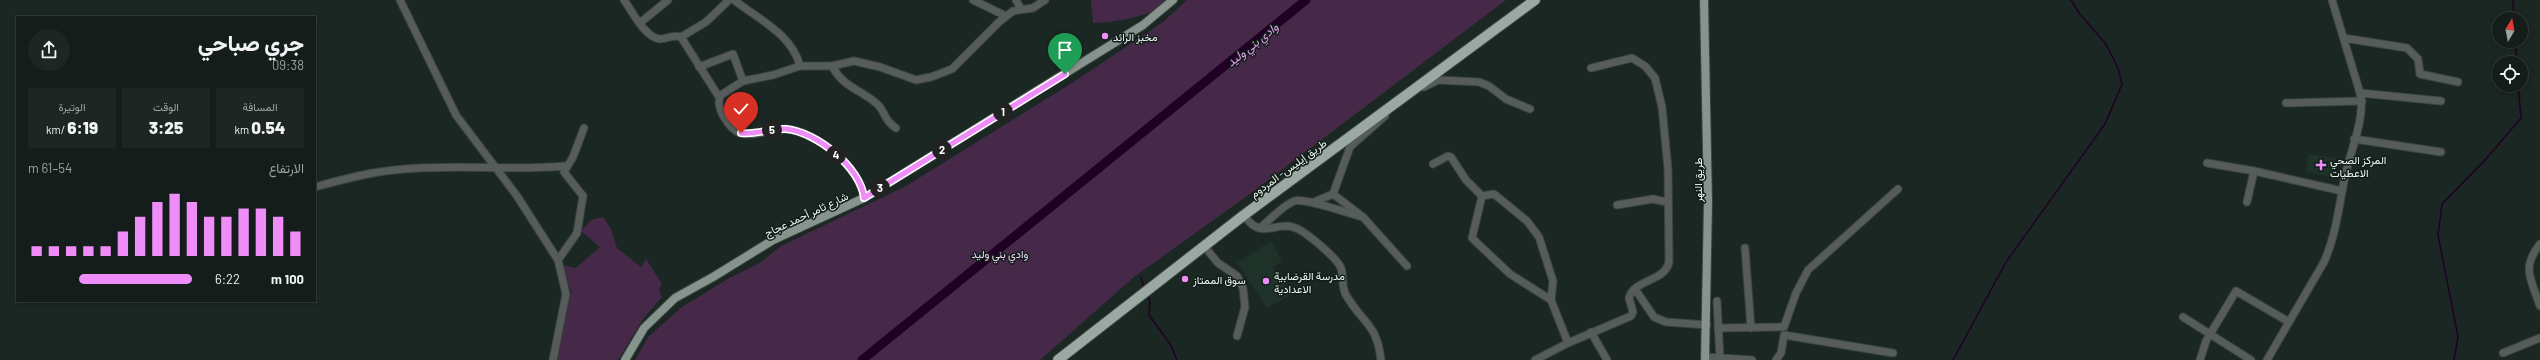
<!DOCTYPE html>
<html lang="ar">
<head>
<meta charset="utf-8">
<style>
  :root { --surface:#141d1a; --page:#1d2623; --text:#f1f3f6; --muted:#9da2a2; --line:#333b39; --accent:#ee8cf8 }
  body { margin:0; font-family:Barlow,Vazirmatn,sans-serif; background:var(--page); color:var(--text); direction:rtl; height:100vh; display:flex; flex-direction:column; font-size:15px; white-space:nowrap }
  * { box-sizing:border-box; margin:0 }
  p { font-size:13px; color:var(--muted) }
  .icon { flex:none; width:22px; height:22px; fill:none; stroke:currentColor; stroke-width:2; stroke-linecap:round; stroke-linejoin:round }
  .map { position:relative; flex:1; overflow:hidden; direction:ltr }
  .details { position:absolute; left:16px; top:16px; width:300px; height:286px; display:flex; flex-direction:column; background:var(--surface); border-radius:0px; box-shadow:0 2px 6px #0003,0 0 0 1px var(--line); direction:rtl }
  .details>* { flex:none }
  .needle { width:26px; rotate:10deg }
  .fabs { position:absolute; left:2492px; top:12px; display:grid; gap:8px }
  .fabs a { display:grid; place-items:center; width:36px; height:36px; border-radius:50%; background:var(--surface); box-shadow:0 2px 6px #0003,0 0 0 1px var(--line); font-size:20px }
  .pin { position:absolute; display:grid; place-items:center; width:34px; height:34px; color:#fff; margin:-41px -17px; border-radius:50% 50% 50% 0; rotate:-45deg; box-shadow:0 0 4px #0007 }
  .pin .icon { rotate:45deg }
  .km { position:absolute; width:20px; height:20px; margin:-10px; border-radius:50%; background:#222; color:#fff; font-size:11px; line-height:20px; text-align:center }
  .round { display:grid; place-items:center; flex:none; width:42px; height:42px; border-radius:21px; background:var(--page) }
  .summary { display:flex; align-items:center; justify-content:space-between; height:68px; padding:0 12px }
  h1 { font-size:22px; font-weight:800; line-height:30px }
  .stats { display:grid; grid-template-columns:repeat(3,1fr); gap:6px; height:68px; padding:4px 12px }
  .stats div { display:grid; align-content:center; border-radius:0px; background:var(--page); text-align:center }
  .stats b { font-size:17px; font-weight:800 }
  .stats small { font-size:11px; font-weight:400 }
  .stats p { font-size:11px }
  .chart { height:112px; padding:8px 12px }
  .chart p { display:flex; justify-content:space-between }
  .chart svg { width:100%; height:72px; margin-top:4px; stroke:var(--accent); stroke-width:6 }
  ul { padding:0 12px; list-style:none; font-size:13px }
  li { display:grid; grid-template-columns:64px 48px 1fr; align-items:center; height:30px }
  li i { height:10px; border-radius:5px; background:var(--accent) }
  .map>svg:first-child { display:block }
  .built { fill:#1f322a }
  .green { fill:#462949 }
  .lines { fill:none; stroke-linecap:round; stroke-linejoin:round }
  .stream { stroke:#200024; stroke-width:1.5 }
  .river { stroke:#200024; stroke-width:9 }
  .minor-casing { stroke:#39443f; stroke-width:9 }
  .major-casing { stroke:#39443f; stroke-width:10 }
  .highway-casing { stroke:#39443f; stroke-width:12 }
  .minor { stroke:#565c59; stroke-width:7 }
  .major { stroke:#87938d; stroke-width:8 }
  .highway { stroke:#9aa9a2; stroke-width:10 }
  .route-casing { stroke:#fff; stroke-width:8 }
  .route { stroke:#ee8cf8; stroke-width:5 }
  .poi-dot { fill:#ee8cf8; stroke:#121e19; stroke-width:1.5 }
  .labels { text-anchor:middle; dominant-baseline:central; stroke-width:3; stroke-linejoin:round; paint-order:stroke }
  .poi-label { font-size:11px; fill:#eff7f3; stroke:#121e19; text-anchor:start }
  .street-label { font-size:11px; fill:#eff7f3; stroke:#121e19 }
  .park-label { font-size:11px; fill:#f4d6f7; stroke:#121e19 }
  .water-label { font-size:12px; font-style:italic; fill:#e9a0f0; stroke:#121e19 }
</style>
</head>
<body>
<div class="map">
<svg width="2540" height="360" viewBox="0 0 2540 360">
  <rect width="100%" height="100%" fill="#1b2722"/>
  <g class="built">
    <path d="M2308,154L2336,158L2333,178L2306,172Z"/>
    <path d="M1271,241L1282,261L1273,267L1291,295L1267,308L1237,263Z"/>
  </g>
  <g class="green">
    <path d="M1091,0H1164L1158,10C1135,18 1118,22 1093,23Z"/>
    <path d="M1187,0H1506L1254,191L1134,277L1040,360H635L648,337L682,307L726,280L761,262L781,246L906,186L1072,83L1163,22Z"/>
    <path d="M603,217L611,229L617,248L641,267L646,259L662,284L659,290L662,297L643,319L618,360H557L571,292L563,265L576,268L600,247L581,231L591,220Z"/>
  </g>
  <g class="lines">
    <g class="stream">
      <path d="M2513,0L2514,19"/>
      <path d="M2515,41L2517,63"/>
      <path d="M1141,278L1144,287"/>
      <path d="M1148,295L1150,301L1149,315L1170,344L1177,360"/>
      <path d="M1953,360L2006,262L2105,124L2122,84L2118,68L2106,44L2079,13L2071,0"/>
      <path d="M2454,360L2458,337L2438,235L2442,204L2486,159L2521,118L2518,85"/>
    </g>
    <path class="river" d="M862,360L1306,0"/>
    <defs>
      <g id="minor">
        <path d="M400,0L456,115L517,196L558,260L566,294L553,360"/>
        <path d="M624,0C632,11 645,38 660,39C667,39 673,34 681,37L719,97"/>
        <path d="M734,0C758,19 792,34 800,66"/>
        <path d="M973,0L1006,16"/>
        <path d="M1016,0L1021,9"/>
        <path d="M641,22L668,0"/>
        <path d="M681,37L706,22L729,0"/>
        <path d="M2344,38L2407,48L2418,59L2420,74L2458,82"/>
        <path d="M832,66C844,88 860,89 877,104C885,110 883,120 896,128"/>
        <path d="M699,67L733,54L743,81"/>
        <path d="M1424,87L1438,80L1479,82L1489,86L1506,99L1530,109"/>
        <path d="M2360,93L2441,101"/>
        <path d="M2286,103L2362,101"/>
        <path d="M2354,139L2441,152"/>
        <path d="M2207,163L2254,171L2342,191"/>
        <path d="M1433,164L1448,156L1451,157L1466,180L1482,196"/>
        <path d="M315,187C344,179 374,171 405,169C459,164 512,171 566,166"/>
        <path d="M1333,194L1363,217L1407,266"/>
        <path d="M864,198C861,168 816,131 786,129C771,129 754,137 740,133C729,129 714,106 721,95L743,81L773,75L800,66H832L854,61L880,67L916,80L931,77L952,69L999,22L1013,11L1033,8L1045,0"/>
        <path d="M1314,202L1333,194L1350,147L1385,116"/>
        <path d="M2247,202L2254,171"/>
        <path d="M1617,205L1653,199L1667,202"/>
        <path d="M1244,215C1262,243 1277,218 1298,229C1308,234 1337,258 1341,268C1344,276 1341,286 1346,295C1362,323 1377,323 1381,360"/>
        <path d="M1260,228C1271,219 1281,207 1294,201C1305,197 1349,214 1363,217"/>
        <path d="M2540,244C2521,268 2531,279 2540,306"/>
        <path d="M1204,246L1218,263L1237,276L1243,288L1245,307L1237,336"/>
        <path d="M1745,248L1751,328"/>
        <path d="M558,260L577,233L583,196L564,172L573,157L584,128"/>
        <path d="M1635,289L1654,317L1666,322L1707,325"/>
        <path d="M1717,301L1720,360"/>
        <path d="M2183,317L2251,360"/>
        <path d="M1718,328L1784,327L1796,293L1808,270L1898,189"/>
        <path d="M1591,332L1607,360"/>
        <path d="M1568,343L1631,316L1633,312L1629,298C1634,279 1665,282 1669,262L1668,169L1662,107L1655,78L1645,66L1632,58L1591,68"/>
        <path d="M2503,353L2540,338"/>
        <path d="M1705,357L1752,360"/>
        <path d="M1535,360L1568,343L1551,300L1553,281L1539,237L1527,221L1494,194L1482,196L1472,238L1510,274L1551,300"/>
        <path d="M1776,360L1781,353L1784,335L1893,353"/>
        <path d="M2200,360L2206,341L2236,291L2289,322"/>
        <path d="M2267,360L2324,262C2337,233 2339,203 2346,172C2351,150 2366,115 2360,93L2332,0"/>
      </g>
      <g id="major">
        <path d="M1704,0L1708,202L1705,360"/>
        <path d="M625,360L644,328L675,298L713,277L773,240L864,198L1143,25L1173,0"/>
      </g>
      <path id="highway" d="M1058,360L1244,215L1535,0"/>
    </defs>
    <use href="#minor" class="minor-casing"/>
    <use href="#major" class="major-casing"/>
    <use href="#highway" class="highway-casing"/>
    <use href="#minor" class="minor"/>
    <use href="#major" class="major"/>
    <use href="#highway" class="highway"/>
  </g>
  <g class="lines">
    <defs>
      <path id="route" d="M741,133C756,135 771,128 786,129C817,132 861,168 864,198L1065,74"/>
    </defs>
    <use href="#route" class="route-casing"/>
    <use href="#route" class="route"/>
  </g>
  <g class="poi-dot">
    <circle cx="1105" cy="36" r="4"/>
    <path d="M2319 159h4v4h4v4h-4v4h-4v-4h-4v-4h4z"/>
    <circle cx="1185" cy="279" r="4"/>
    <circle cx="1266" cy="281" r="4"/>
  </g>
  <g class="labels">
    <g class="poi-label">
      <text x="1113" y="36">مخبز الرائد</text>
      <text x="2330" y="159">المركز الصحي<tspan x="2330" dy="13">الاعطيات</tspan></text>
      <text x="1274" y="275">مدرسة القرضابية<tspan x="1274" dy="13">الاعدادية</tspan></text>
      <text x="1193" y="279">سوق الممتاز</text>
    </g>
    <g class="street-label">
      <text transform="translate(1288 168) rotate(-36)">طريق إيليس- المردوم</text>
      <text transform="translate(1697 180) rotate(-90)">طريق النهر</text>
      <text transform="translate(806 214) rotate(-25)">شارع ثامر أحمد عجاج</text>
    </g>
    <g class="park-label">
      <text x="1000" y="253">وادي بني وليد</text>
    </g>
    <g class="water-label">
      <text transform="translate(1252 44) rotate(-39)">وادي بني وليد</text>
    </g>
  </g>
</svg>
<div class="fabs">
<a><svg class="needle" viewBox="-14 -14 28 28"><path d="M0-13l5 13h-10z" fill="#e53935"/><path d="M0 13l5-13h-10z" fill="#9da2a2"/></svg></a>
<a><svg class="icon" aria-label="locate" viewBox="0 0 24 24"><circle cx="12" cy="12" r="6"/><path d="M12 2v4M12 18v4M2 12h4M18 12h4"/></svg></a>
</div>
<div class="pin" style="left:1065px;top:74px;background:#1e9e55"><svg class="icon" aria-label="arrive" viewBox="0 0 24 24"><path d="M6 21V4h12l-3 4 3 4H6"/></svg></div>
<div class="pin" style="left:741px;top:133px;background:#d93025"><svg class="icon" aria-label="check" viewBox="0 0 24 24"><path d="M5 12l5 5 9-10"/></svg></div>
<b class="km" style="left:1003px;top:112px">1</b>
<b class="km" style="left:942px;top:150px">2</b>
<b class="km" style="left:880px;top:188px">3</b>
<b class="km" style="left:836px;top:155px">4</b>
<b class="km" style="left:772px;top:130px">5</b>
<section class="details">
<div class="summary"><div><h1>جري صباحي</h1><p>09:38</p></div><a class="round"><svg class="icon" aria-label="share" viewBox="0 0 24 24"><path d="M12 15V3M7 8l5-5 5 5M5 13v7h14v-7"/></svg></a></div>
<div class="stats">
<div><p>المسافة</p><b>0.54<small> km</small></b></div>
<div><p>الوقت</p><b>3:25</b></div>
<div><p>الوتيرة</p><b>6:19<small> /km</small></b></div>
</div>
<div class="chart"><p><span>الارتفاع</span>54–61 m</p>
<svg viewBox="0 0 160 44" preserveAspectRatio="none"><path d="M5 44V38M15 44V38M25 44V38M35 44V38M45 44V38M55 44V29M65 44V20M75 44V11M85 44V6M95 44V11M105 44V20M115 44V20M125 44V15M135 44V15M145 44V20M155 44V29"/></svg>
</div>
<ul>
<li><b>100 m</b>6:22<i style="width:69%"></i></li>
</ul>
</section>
</div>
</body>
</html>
